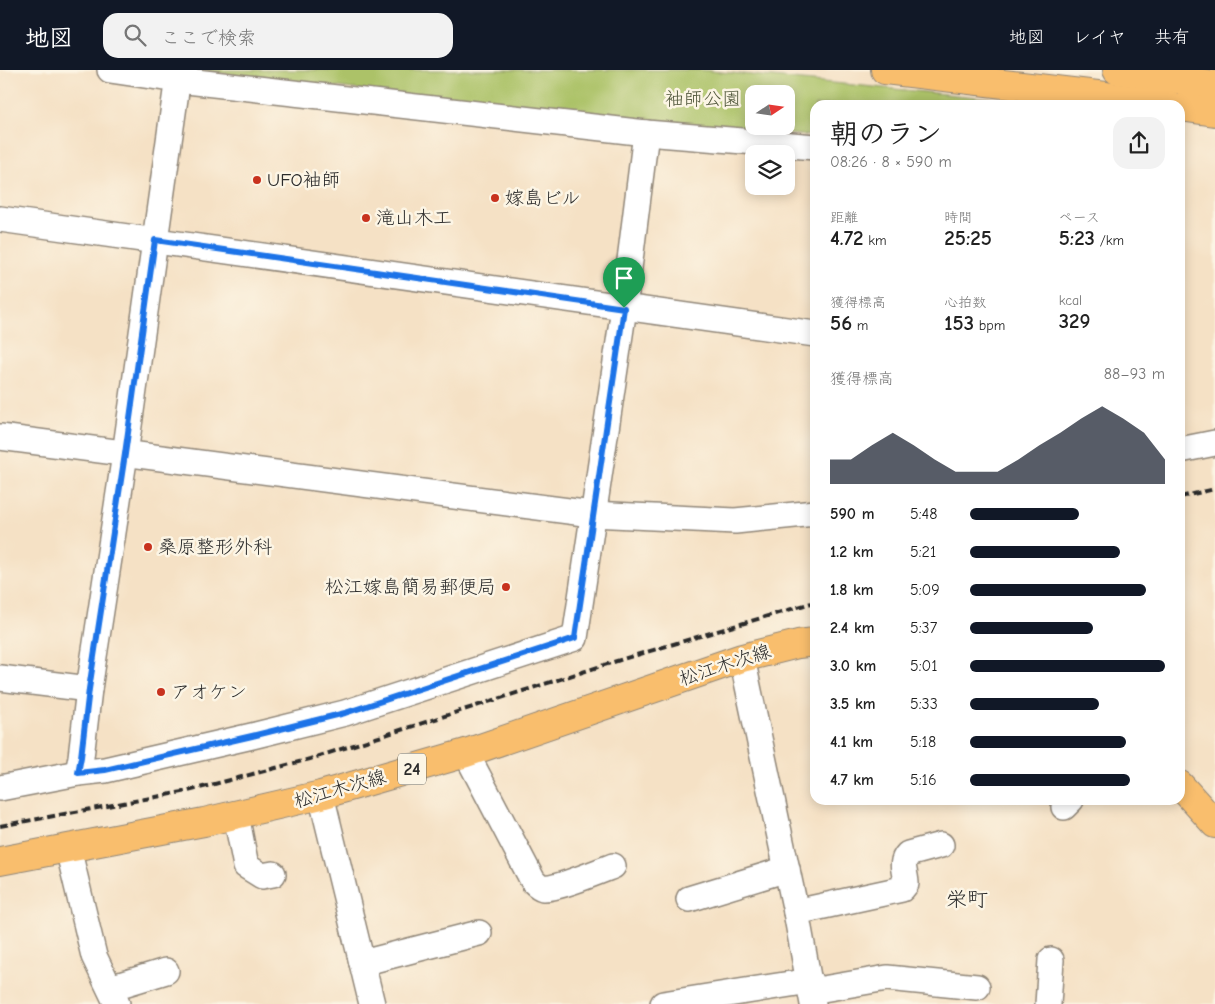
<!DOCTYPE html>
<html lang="ja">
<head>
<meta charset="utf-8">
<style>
  :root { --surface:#fff; --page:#f2f2f2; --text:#222; --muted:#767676; --accent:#111827 }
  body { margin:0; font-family:"Comic Neue","Klee One",sans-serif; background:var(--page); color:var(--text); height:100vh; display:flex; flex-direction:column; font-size:19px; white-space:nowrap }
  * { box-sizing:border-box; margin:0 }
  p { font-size:16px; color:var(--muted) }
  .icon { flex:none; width:28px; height:28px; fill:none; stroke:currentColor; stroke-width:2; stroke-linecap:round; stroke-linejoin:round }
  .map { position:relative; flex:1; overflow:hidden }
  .panel { position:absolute; left:810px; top:30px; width:375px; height:705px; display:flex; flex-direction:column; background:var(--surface); border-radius:15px; box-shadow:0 2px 12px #0003 }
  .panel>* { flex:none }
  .needle { width:32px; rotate:77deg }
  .buttons { position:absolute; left:745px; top:15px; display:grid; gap:10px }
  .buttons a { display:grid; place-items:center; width:50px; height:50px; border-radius:10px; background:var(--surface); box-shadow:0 2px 12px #0003; font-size:25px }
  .pin { position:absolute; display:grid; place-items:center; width:42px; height:42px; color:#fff; margin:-51px -21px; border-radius:50% 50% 50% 0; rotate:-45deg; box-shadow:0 0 5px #0007 }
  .pin .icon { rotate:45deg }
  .round { display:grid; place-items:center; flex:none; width:52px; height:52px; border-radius:15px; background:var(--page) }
  .head { display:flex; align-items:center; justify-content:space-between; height:85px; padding:0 20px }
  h1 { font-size:28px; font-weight:600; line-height:38px }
  .metrics { display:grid; grid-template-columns:repeat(3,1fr); gap:8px; height:85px; padding:5px 20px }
  .metrics div { display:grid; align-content:center }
  .metrics b { font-size:21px; font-weight:600 }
  .metrics small { font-size:14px; font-weight:400 }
  .metrics p { font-size:14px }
  .chart { height:140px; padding:10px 20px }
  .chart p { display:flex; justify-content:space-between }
  .chart svg { width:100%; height:90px; margin-top:5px; fill:var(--accent); opacity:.7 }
  ul { padding:0 20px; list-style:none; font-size:16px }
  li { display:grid; grid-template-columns:80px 60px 1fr; align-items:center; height:38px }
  li i { height:12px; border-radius:6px; background:var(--accent) }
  header { display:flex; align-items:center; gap:30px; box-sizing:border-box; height:70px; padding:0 25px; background:var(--accent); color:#fff }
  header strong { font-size:24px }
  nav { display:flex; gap:28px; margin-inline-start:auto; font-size:18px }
  .search { width:350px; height:45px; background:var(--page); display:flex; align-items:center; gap:12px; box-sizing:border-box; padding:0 18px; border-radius:15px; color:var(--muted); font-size:19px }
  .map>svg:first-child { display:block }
  .green { fill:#acc267; stroke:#6c7649; fill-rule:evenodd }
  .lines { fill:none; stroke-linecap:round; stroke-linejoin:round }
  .minor-casing { stroke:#908678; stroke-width:28 }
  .major-casing { stroke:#908678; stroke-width:30 }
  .highway-casing { stroke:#908678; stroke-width:30 }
  .minor { stroke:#fff; stroke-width:25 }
  .major { stroke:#f9be6d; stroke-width:28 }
  .highway { stroke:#f9be6d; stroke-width:28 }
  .rail { stroke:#2b2b2b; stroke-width:4; stroke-dasharray:8 4; stroke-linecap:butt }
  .route-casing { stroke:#fff; stroke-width:10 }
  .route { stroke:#1a73e8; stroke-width:6 }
  .poi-dot { fill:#c8321e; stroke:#fcf5e5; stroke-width:2 }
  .labels { text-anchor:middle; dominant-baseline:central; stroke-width:5; stroke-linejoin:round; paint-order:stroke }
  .shield { fill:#fcf5e5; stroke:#6a6863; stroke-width:1 }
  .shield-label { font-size:18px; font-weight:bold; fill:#2b2b2b }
  .park-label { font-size:19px; fill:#52583d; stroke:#fcf5e5 }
  .poi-label { font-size:19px; fill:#2b2b2b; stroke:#fcf5e5; text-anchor:start }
  .street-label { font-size:19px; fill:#2b2b2b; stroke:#fcf5e5 }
  .quarter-label { font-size:21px; fill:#2b2b2b; stroke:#fcf5e5 }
</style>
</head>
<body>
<header>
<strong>地図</strong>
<div class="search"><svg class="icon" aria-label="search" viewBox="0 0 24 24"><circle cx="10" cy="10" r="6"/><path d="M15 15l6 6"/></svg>ここで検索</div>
<nav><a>地図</a><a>レイヤ</a><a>共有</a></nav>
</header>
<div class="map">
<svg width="1215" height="934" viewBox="0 0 1215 934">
  <rect width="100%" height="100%" fill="#fcf5e5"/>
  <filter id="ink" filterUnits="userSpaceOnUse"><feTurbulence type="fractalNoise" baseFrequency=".02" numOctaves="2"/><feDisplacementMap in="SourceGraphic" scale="10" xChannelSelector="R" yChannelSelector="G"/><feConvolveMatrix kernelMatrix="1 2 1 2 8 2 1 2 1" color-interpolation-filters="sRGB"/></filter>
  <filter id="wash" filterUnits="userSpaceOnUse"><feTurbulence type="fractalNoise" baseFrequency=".0096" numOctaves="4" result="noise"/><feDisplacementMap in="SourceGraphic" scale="20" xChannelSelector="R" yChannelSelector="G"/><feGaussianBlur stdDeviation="1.12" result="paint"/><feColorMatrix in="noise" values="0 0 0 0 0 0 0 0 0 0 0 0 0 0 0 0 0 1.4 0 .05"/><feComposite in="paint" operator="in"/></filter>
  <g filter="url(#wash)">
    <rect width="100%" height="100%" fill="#f5e1c5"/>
    <path class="green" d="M194,0H701L986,28L1039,35H815V66L655,55ZM754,24H786V56H754Z"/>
  </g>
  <g filter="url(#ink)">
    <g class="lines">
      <defs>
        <g id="minor">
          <path d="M110,0L178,10L646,63L815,77"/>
          <path d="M0,149L815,264"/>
          <path d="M0,367L592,444L735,451L815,443"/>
          <path d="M1180,380L1215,373"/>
          <path d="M742,588L796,842L813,934"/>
          <path d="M0,608L89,619"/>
          <path d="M466,683L533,811C536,814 539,817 543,818C554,820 600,801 613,796"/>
          <path d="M78,703L81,687L89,619L125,384L179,0"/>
          <path d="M0,718L78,703L105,700L252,666L345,643L575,568L624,238L646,63"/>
          <path d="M321,725L372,934"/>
          <path d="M1064,737L1071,730"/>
          <path d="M236,745L246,796L262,806L273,804"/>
          <path d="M68,778L94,886L117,934"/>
          <path d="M689,829L787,799"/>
          <path d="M796,842L902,819L906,814C906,803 899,793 908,784L941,775"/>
          <path d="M362,893L479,863"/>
          <path d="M110,918L166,901"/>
          <path d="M811,921L887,908L977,917"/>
          <path d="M663,934L810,911"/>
          <path d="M1048,934L1051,890"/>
        </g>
        <g id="major">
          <path d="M1180,715L1215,754"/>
          <path d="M0,791L204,752L321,725L466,683L742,588L798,574L815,572"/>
        </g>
        <g id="highway">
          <path d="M885,0L1106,26L1169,35"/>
          <path d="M1117,0L1215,15"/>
          <path d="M1180,37L1215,42"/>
        </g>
      </defs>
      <use href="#minor" class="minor-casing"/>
      <use href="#major" class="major-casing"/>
      <use href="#highway" class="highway-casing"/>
      <use href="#minor" class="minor"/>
      <use href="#major" class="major"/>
      <use href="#highway" class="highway"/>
      <g class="rail">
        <path d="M1180,427L1215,419"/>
        <path d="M0,756L188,721L310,689L623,589L815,532"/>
      </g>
    </g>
  </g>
  <g class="lines" filter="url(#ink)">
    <defs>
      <path id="route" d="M155,170L624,238L575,568L345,643L252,666L105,700L78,703L81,687L89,619L125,384Z"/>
    </defs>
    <use href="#route" class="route-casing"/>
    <use href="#route" class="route"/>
  </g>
  <g class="poi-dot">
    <circle cx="257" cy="110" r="5"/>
    <circle cx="495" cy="128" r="5"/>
    <circle cx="366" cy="148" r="5"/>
    <circle cx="148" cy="477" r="5"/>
    <circle cx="506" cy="517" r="5"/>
    <circle cx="161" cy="622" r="5"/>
  </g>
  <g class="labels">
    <rect class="shield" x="398" y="683.5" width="28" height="31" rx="4"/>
    <g class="shield-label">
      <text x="412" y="699">24</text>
    </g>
    <g class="park-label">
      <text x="703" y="29">袖師公園</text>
    </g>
    <g class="poi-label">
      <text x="267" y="110">UFO袖師</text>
      <text x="505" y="128">嫁島ビル</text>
      <text x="376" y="148">滝山木工</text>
      <text x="158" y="477">桑原整形外科</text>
      <text x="496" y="517" text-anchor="end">松江嫁島簡易郵便局</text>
      <text x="171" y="622">アオケン</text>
    </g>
    <g class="street-label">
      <text transform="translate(725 595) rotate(-18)">松江木次線</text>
      <text transform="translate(340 719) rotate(-16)">松江木次線</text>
    </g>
    <g class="quarter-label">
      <text x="967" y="829">栄町</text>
    </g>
  </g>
</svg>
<div class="buttons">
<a><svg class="needle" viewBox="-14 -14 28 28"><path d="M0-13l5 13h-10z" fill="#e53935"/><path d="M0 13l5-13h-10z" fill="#767676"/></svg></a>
<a><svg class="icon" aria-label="layers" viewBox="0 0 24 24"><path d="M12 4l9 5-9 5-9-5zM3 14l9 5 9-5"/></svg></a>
</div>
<div class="pin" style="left:624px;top:238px;background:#1e9e55"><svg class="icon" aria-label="arrive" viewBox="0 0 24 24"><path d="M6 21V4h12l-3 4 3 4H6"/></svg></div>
<section class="panel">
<div class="head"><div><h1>朝のラン</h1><p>08:26 · 8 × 590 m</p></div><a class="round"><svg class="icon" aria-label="share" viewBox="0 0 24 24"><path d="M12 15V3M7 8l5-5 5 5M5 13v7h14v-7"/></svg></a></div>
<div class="metrics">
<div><p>距離</p><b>4.72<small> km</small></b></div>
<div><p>時間</p><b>25:25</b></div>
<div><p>ペース</p><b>5:23<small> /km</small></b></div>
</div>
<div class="metrics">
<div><p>獲得標高</p><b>56<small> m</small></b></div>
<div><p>心拍数</p><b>153<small> bpm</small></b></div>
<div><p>kcal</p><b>329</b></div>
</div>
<div class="chart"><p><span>獲得標高</span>88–93 m</p>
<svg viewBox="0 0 160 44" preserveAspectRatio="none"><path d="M0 44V32L10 32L20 25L30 19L40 25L50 32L60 38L70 38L80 38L90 32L100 25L110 19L120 12L130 6L140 12L150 19L160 32V44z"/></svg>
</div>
<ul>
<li><b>590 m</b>5:48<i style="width:56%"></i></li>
<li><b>1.2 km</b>5:21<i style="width:77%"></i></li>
<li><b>1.8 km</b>5:09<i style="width:90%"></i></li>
<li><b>2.4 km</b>5:37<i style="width:63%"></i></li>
<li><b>3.0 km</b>5:01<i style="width:100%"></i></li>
<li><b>3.5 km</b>5:33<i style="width:66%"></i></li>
<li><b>4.1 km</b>5:18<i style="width:80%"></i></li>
<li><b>4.7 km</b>5:16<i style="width:82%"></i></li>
</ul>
</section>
</div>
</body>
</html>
